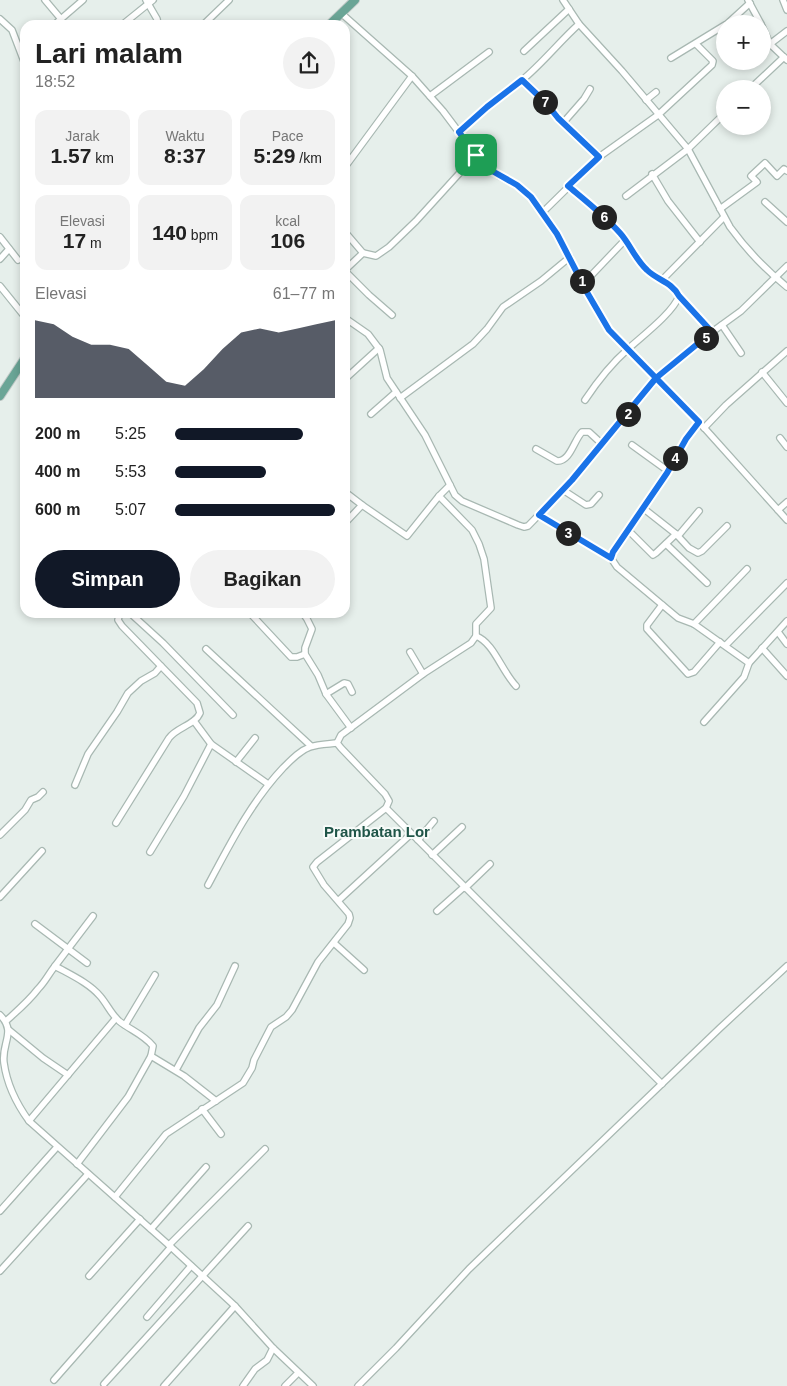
<!DOCTYPE html>
<html lang="id">
<head>
<meta charset="utf-8">
<style>
  :root { --surface:#fff; --page:#f2f2f2; --text:#222; --muted:#767676; --accent:#111827 }
  body { margin:0; font-family:Arial,sans-serif; background:var(--page); color:var(--text); height:100vh; display:flex; flex-direction:column; font-size:19px; white-space:nowrap }
  * { box-sizing:border-box; margin:0 }
  p { font-size:16px; color:var(--muted) }
  .icon { flex:none; width:28px; height:28px; fill:none; stroke:currentColor; stroke-width:2; stroke-linecap:round; stroke-linejoin:round }
  .map { position:relative; flex:1; overflow:hidden }
  .panel { position:absolute; left:20px; top:20px; width:330px; height:598px; display:flex; flex-direction:column; background:var(--surface); border-radius:15px; box-shadow:0 2px 8px #0003 }
  .panel>* { flex:none }
  .tools { position:absolute; left:716px; top:15px; display:grid; gap:10px }
  .tools a { display:grid; place-items:center; width:55px; height:55px; border-radius:50%; background:var(--surface); box-shadow:0 2px 8px #0003; font-size:25px }
  .pin { position:absolute; display:grid; place-items:center; width:42px; height:42px; color:#fff; margin:-21px; border-radius:10px; box-shadow:0 2px 8px #0006 }
  .km { position:absolute; width:25px; height:25px; margin:-12px; border-radius:50%; background:#222; color:#fff; font-size:14px; line-height:25px; text-align:center }
  .round { display:grid; place-items:center; flex:none; width:52px; height:52px; border-radius:26px; background:var(--page) }
  .head { display:flex; align-items:center; justify-content:space-between; height:85px; padding:0 15px }
  h1 { font-size:28px; font-weight:800; line-height:38px }
  .figures { display:grid; grid-template-columns:repeat(3,1fr); gap:8px; height:85px; padding:5px 15px }
  .figures div { display:grid; align-content:center; border-radius:12px; background:var(--page); text-align:center }
  .figures b { font-size:21px; font-weight:800 }
  .figures small { font-size:14px; font-weight:400 }
  .figures p { font-size:14px }
  .chart { height:140px; padding:10px 15px }
  .chart p { display:flex; justify-content:space-between }
  .chart svg { width:100%; height:90px; margin-top:5px; fill:var(--accent); opacity:.7 }
  .action { display:flex; gap:10px; margin-top:auto; padding:10px 15px }
  .action a { flex:1; height:58px; border-radius:30px; background:var(--accent); color:#fff; font-size:20px; font-weight:800; line-height:58px; text-align:center }
  .action a+a { background:var(--page); color:var(--text) }
  ul { padding:0 15px; list-style:none; font-size:16px }
  li { display:grid; grid-template-columns:80px 60px 1fr; align-items:center; height:38px }
  li i { height:12px; border-radius:6px; background:var(--accent) }
  .map>svg:first-child { display:block }
  .lines { fill:none; stroke-linecap:round; stroke-linejoin:round }
  .minor-casing { stroke:#a8b8b2; stroke-width:8 }
  .major-casing { stroke:#c2cac8; stroke-width:10 }
  .minor { stroke:#fff; stroke-width:5.5 }
  .major { stroke:#6aa596; stroke-width:8 }
  .route-casing { stroke:#fff; stroke-width:10 }
  .route { stroke:#1a73e8; stroke-width:6 }
  .labels { text-anchor:middle; dominant-baseline:central; stroke-width:4; stroke-linejoin:round; paint-order:stroke }
  .quarter-label { font-size:15px; font-weight:bold; fill:#1f5548; stroke:#f7fbf9 }
</style>
</head>
<body>
<div class="map">
<svg width="787" height="1386" viewBox="0 0 787 1386">
  <rect width="100%" height="100%" fill="#e6efeb"/>
  <g class="lines">
    <defs>
      <g id="minor">
        <path d="M45,0L61,19"/>
        <path d="M146,0L157,19L158,25"/>
        <path d="M563,0L579,24L622,71L688,149L730,227C746,249 766,270 787,287"/>
        <path d="M748,0L761,24"/>
        <path d="M783,0L787,10"/>
        <path d="M341,13L412,76L443,111L476,155L488,167L499,176L517,185L531,197L557,234L588,293L609,330L699,422L787,520"/>
        <path d="M0,19L12,30L25,64"/>
        <path d="M727,24L750,3"/>
        <path d="M54,25L83,0"/>
        <path d="M122,25L153,0"/>
        <path d="M203,25L229,0"/>
        <path d="M762,26L770,44L787,60"/>
        <path d="M770,44L787,31"/>
        <path d="M524,51L569,9"/>
        <path d="M671,58L725,25"/>
        <path d="M523,80L546,103L558,118L599,157"/>
        <path d="M750,89L784,57"/>
        <path d="M430,96L489,52"/>
        <path d="M646,100L656,92"/>
        <path d="M563,123L584,99L590,89"/>
        <path d="M459,132C478,113 500,98 521,81C542,64 559,42 579,24"/>
        <path d="M345,167L412,76"/>
        <path d="M652,174L668,201L700,242"/>
        <path d="M568,186C586,201 604,215 620,233C630,245 635,259 647,270C657,280 672,282 679,296C673,313 641,337 628,349C611,364 597,382 585,400"/>
        <path d="M626,196L688,149L725,113"/>
        <path d="M765,202L787,222"/>
        <path d="M720,209L757,182L751,176L765,163L777,176L784,169L787,171"/>
        <path d="M543,212L599,157L658,115L712,65L713,61L696,44"/>
        <path d="M345,232L363,253"/>
        <path d="M0,237L18,260"/>
        <path d="M0,259L9,249"/>
        <path d="M345,270L363,253L376,256L389,247L416,221L476,155"/>
        <path d="M345,271L369,295L392,315"/>
        <path d="M663,279L724,217"/>
        <path d="M583,284L625,240"/>
        <path d="M0,286L25,317"/>
        <path d="M679,296L712,332"/>
        <path d="M345,318L368,334L380,350L387,378L425,435L450,485"/>
        <path d="M722,325L741,353"/>
        <path d="M762,372L787,403"/>
        <path d="M345,379L379,348"/>
        <path d="M400,398L473,344L487,329L503,307L541,281L570,257"/>
        <path d="M371,414L396,392"/>
        <path d="M699,422L686,439L667,473L613,552L611,558L617,567L672,613L678,618L694,624L749,663"/>
        <path d="M704,428L726,405L787,351"/>
        <path d="M780,438L787,447"/>
        <path d="M632,445L668,471"/>
        <path d="M536,449L557,461C570,462 574,440 582,432H589L602,444"/>
        <path d="M563,490L586,505L591,504L599,495"/>
        <path d="M345,492L362,505"/>
        <path d="M643,508L676,534L689,548L698,553L702,551L727,526"/>
        <path d="M778,510L787,502"/>
        <path d="M539,515L611,558"/>
        <path d="M345,523L362,505L407,536L439,496"/>
        <path d="M629,531L653,555L656,553L676,534"/>
        <path d="M678,536L699,511"/>
        <path d="M666,544L707,583"/>
        <path d="M662,605L647,625V629L688,674L694,672L720,642"/>
        <path d="M129,612L163,643L233,715"/>
        <path d="M249,612L291,657H297L305,654"/>
        <path d="M302,612L307,619L312,629L305,648V654L318,675L326,694L351,728"/>
        <path d="M694,624L747,569"/>
        <path d="M778,632L787,644"/>
        <path d="M476,636C494,643 501,670 516,686"/>
        <path d="M726,645L787,583"/>
        <path d="M762,648L787,676"/>
        <path d="M206,649L311,746"/>
        <path d="M410,652L423,674"/>
        <path d="M326,694L344,683L348,684L352,692"/>
        <path d="M194,721L211,744L268,784"/>
        <path d="M704,722L744,677L749,663L787,621"/>
        <path d="M236,762L255,738"/>
        <path d="M75,785L88,754L117,712L128,693L141,681L155,673L161,666"/>
        <path d="M386,808L662,1084"/>
        <path d="M116,823L169,738C177,727 195,725 200,713L197,703L122,626L118,620L120,612"/>
        <path d="M0,835L25,810L31,800L38,797L43,792"/>
        <path d="M418,840L434,821"/>
        <path d="M150,852L184,796L211,744"/>
        <path d="M432,855L462,827"/>
        <path d="M208,885C230,844 251,802 283,768C291,760 299,751 310,747C318,744 329,744 337,743"/>
        <path d="M465,888L490,864"/>
        <path d="M0,897L42,851"/>
        <path d="M339,900L411,834"/>
        <path d="M437,911L464,887"/>
        <path d="M35,924L87,963"/>
        <path d="M334,943L364,970"/>
        <path d="M55,966L93,916"/>
        <path d="M0,1015C17,1032 1,1043 4,1063C7,1085 16,1103 29,1121L171,1247L235,1306L273,1348L313,1386"/>
        <path d="M6,1021C17,1011 29,1001 38,989C45,982 48,975 55,966C71,975 89,983 100,996C107,1004 111,1014 119,1021C130,1030 143,1034 153,1046L151,1056"/>
        <path d="M125,1025L155,975"/>
        <path d="M9,1030L43,1058L68,1075"/>
        <path d="M176,1070L199,1028L217,1005L235,966"/>
        <path d="M202,1109L221,1134"/>
        <path d="M29,1121L116,1018"/>
        <path d="M77,1164L128,1097L151,1056L184,1076L216,1101"/>
        <path d="M115,1197L166,1134L243,1083L252,1068L254,1060L271,1027L286,1017L292,1010L318,962L348,924L350,918L349,914L324,885L313,867L317,862L386,808L389,801L385,794L341,748L337,743L341,735L423,674L471,643L476,636V624L491,608L484,559L479,544L472,530L439,496L450,485L455,495L462,501L518,525L524,527L528,526L572,481L656,379L712,332L741,311L787,266"/>
        <path d="M0,1211L57,1147"/>
        <path d="M151,1229L206,1167"/>
        <path d="M169,1245L265,1149"/>
        <path d="M0,1271L88,1174"/>
        <path d="M89,1276L140,1219"/>
        <path d="M147,1317L191,1266"/>
        <path d="M54,1380L171,1247"/>
        <path d="M104,1384L248,1226"/>
        <path d="M164,1386L235,1306"/>
        <path d="M243,1386L255,1369L267,1360L273,1348"/>
        <path d="M285,1386L298,1373"/>
        <path d="M358,1386L396,1348L469,1269L720,1028L787,966"/>
      </g>
      <g id="major">
        <path d="M329,25L355,0"/>
        <path d="M0,396L25,358"/>
      </g>
    </defs>
    <use href="#minor" class="minor-casing"/>
    <use href="#major" class="major-casing"/>
    <use href="#minor" class="minor"/>
    <use href="#major" class="major"/>
  </g>
  <g class="lines">
    <defs>
      <path id="route" d="M476,155L494,172L517,185L531,197L557,234L588,294L609,330L656,378L572,480L539,515L611,558L613,552L667,473L686,439L699,422L656,378L712,332L679,296C672,282 657,280 647,270C635,259 630,244 620,233C604,215 586,201 568,186L599,157L558,118L546,103L522,80L487,107L459,132L476,155"/>
    </defs>
    <use href="#route" class="route-casing"/>
    <use href="#route" class="route"/>
  </g>
  <g class="labels">
    <g class="quarter-label">
      <text x="377" y="831">Prambatan Lor</text>
    </g>
  </g>
</svg>
<div class="tools">
<a>+</a>
<a>−</a>
</div>
<div class="pin" style="left:476px;top:155px;background:#1e9e55"><svg class="icon" aria-label="arrive" viewBox="0 0 24 24"><path d="M6 21V4h12l-3 4 3 4H6"/></svg></div>
<b class="km" style="left:582px;top:281px">1</b>
<b class="km" style="left:628px;top:414px">2</b>
<b class="km" style="left:568px;top:533px">3</b>
<b class="km" style="left:675px;top:458px">4</b>
<b class="km" style="left:706px;top:338px">5</b>
<b class="km" style="left:604px;top:217px">6</b>
<b class="km" style="left:545px;top:102px">7</b>
<section class="panel">
<div class="head"><div><h1>Lari malam</h1><p>18:52</p></div><a class="round"><svg class="icon" aria-label="share" viewBox="0 0 24 24"><path d="M12 15V3M7 8l5-5 5 5M5 13v7h14v-7"/></svg></a></div>
<div class="figures">
<div><p>Jarak</p><b>1.57<small> km</small></b></div>
<div><p>Waktu</p><b>8:37</b></div>
<div><p>Pace</p><b>5:29<small> /km</small></b></div>
</div>
<div class="figures">
<div><p>Elevasi</p><b>17<small> m</small></b></div>
<div><b>140<small> bpm</small></b></div>
<div><p>kcal</p><b>106</b></div>
</div>
<div class="chart"><p><span>Elevasi</span>61–77 m</p>
<svg viewBox="0 0 160 44" preserveAspectRatio="none"><path d="M0 44V6L10 8L20 14L30 18L40 18L50 20L60 28L70 36L80 38L90 30L100 20L110 12L120 10L130 12L140 10L150 8L160 6V44z"/></svg>
</div>
<ul>
<li><b>200 m</b>5:25<i style="width:80%"></i></li>
<li><b>400 m</b>5:53<i style="width:57%"></i></li>
<li><b>600 m</b>5:07<i style="width:100%"></i></li>
</ul>
<div class="action"><a>Simpan</a><a>Bagikan</a></div>
</section>
</div>
</body>
</html>
